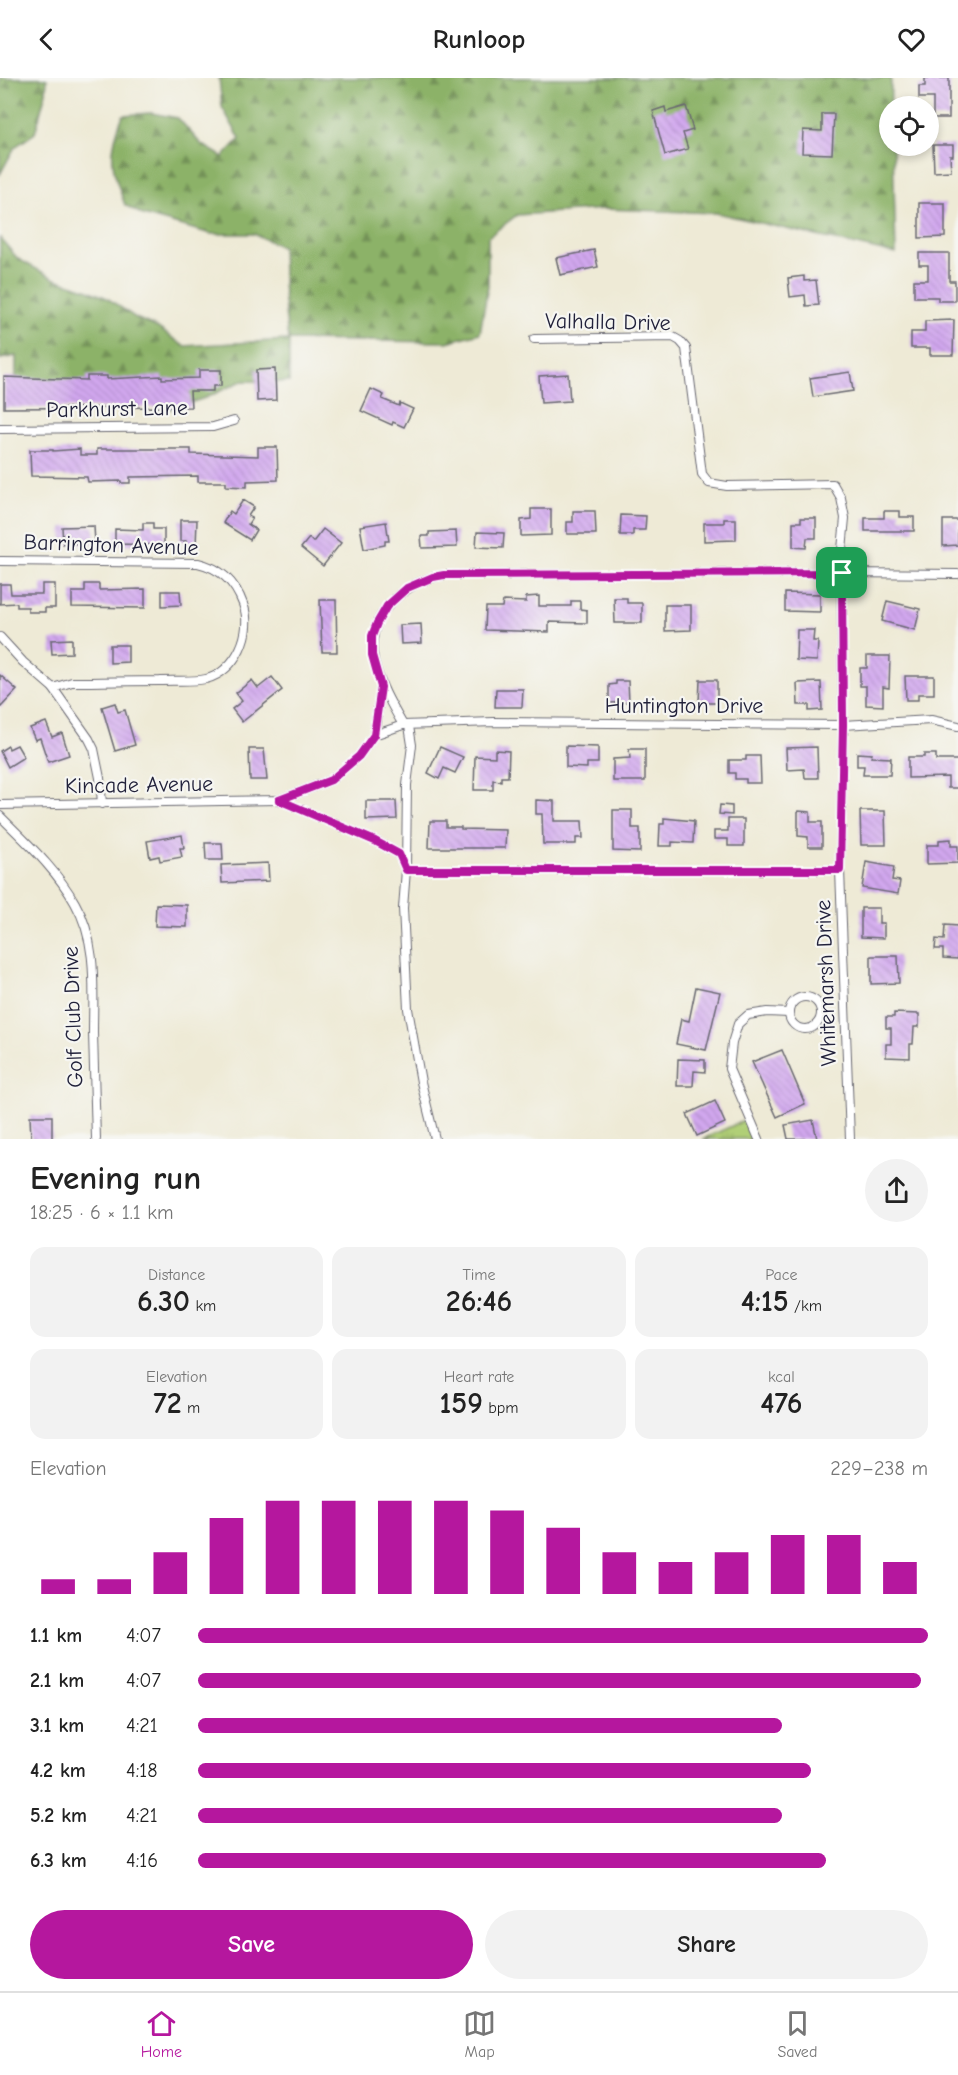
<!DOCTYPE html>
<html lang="en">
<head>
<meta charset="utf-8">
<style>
  :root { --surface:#fff; --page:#f2f2f2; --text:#222; --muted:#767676; --line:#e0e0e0; --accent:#b5179e }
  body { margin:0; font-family:"Comic Neue",sans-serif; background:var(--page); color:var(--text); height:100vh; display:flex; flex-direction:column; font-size:22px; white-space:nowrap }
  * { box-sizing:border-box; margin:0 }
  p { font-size:20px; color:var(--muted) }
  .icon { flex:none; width:33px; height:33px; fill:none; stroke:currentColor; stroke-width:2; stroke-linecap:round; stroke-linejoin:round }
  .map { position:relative; height:1061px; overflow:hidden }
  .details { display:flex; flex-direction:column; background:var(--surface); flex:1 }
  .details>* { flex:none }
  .fabs { position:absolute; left:879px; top:18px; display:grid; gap:12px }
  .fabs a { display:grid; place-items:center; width:60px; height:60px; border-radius:50%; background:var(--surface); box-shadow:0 3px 9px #0003; font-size:30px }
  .pin { position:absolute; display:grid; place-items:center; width:51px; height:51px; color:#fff; margin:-26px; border-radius:12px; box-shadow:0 3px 9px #0006 }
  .round { display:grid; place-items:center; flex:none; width:63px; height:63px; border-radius:32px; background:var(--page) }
  .headline { display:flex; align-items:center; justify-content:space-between; height:102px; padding:0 30px }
  h1 { font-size:33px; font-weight:600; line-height:45px }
  .figures { display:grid; grid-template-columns:repeat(3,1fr); gap:9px; height:102px; padding:6px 30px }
  .figures div { display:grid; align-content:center; border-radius:15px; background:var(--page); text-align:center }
  .figures b { font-size:30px; font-weight:600 }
  .figures small { font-size:16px; font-weight:400 }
  .figures p { font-size:16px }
  .chart { height:168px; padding:12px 30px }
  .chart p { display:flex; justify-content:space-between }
  .chart svg { width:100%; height:108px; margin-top:6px; stroke:var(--accent); stroke-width:6 }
  .primary-button { display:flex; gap:12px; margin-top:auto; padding:12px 30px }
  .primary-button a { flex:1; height:69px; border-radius:36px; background:var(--accent); color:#fff; font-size:24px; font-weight:600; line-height:69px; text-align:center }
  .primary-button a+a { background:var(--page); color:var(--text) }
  ul { padding:0 30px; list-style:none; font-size:20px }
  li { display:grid; grid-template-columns:96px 72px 1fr; align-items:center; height:45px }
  li i { height:15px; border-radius:8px; background:var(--accent) }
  header { display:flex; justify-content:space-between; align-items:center; height:78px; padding:0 30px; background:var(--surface); font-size:27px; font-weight:600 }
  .dock { display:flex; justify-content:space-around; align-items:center; height:84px; border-top:2px solid var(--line); background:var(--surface); font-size:16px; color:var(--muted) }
  .dock a { display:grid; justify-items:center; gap:3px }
  .dock .active { color:var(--accent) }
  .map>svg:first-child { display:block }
  .forest { fill:url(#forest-firs); stroke:#576a52; stroke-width:1.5 }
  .park { fill:url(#park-tufts); stroke:#697859; stroke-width:1.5 }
  .building { fill:url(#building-back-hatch) }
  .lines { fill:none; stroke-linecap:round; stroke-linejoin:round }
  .minor-casing { stroke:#696871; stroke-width:10 }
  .minor { stroke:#fff; stroke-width:8 }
  .route-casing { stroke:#fff; stroke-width:12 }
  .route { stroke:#b5179e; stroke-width:8 }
  .labels { text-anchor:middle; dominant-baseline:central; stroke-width:4.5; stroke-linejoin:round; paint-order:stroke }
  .street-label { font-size:22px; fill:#22223b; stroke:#f6f6f2 }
</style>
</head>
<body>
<header><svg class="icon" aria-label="back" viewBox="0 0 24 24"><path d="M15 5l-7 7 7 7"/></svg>Runloop<svg class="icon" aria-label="heart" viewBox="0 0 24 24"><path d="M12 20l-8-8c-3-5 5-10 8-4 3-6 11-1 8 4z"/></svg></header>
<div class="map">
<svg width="958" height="1061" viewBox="0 0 958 1061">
  <defs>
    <pattern id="forest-firs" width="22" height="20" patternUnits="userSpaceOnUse" patternTransform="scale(1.5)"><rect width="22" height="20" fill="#8cb268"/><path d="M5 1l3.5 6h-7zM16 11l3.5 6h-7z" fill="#729057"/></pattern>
    <pattern id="park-tufts" width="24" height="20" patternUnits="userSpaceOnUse" patternTransform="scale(1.5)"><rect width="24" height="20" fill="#b0cf77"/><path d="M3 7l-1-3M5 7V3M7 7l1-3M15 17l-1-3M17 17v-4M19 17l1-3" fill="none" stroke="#97b168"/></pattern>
    <pattern id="building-back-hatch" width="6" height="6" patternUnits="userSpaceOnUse" patternTransform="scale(1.5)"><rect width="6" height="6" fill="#d1a7ee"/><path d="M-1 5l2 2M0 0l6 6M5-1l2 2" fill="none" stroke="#b38fcd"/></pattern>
  </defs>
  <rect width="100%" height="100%" fill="#f6f6f2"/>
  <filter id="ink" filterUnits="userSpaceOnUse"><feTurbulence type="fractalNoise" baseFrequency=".0167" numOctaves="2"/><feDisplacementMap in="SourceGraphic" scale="12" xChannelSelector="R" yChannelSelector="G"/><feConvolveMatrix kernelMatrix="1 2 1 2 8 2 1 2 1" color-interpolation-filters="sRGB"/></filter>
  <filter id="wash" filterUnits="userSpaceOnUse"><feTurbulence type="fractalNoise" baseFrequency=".008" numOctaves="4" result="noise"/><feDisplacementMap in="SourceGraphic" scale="24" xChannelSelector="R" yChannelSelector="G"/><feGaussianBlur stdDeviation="1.35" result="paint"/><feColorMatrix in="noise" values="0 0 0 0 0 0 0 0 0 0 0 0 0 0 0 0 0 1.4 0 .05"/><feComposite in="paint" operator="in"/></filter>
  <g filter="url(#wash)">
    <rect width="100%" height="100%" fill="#eeead6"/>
    <g class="forest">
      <path d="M0,0H47L46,14L35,55L15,69L0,96Z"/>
      <path d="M219,0H891L890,68H893L896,176L717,135L604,131L517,137L488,159V208L480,255L447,264L289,262V304L242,303L205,320L172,331L128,322H16V278L0,281V160L18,181L55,201L86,211L107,220L136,240L158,250L184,268L288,262L284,223L282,169L254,156H211L143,137L125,127C111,89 107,76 123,37L151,35L178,40L201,66L223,79L240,61L222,29Z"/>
    </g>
    <path class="park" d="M745,1042L754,1061H703Z"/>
    <g id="blocks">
      <g class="building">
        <path d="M925,0H949V40H933V20H919V8H925Z"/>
        <path d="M686,28L693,52L683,55L688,71L665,77L653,33L665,29L666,34Z"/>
        <path d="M822,36H834L832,76L802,75L803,52L822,53Z"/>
        <path d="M933,67H953V78H950L951,93L934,94Z"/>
        <path d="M919,125H945V159L919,160Z"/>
        <path d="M594,172L598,189L560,197L556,180Z"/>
        <path d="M919,175H949V203H955V223H938V219H914V202H928V187H919Z"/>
        <path d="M804,198V203L816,202L819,227L806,228L805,217L790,219L788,200Z"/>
        <path d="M954,242L953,277H930V270H911V254H925V243Z"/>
        <path d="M275,291L276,322L257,323L256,292Z"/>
        <path d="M199,292H221V308H213V313H190L191,329L4,330V299L87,302V298H107V301L162,298V301L199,300Z"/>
        <path d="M850,294L853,313L813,319L810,300Z"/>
        <path d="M568,296L570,323L541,325L539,298Z"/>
        <path d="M371,311L384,317L382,321L399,328L400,325L413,331L404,349L393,344L392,347L361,333Z"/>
        <path d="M258,369H277L278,402L247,403V409L226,408V404H198V398L130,399V405H121V403L88,404L87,399L31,398L30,372H53V373L80,371V377H97V371H191V376L258,378Z"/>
        <path d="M243,422L254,429L248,438L252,440L248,446L256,452L250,462L223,445L230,433L234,436Z"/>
        <path d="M531,431H551V457L521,458V442L531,441Z"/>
        <path d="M573,433H595L596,456H567V444H573Z"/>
        <path d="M884,433H900V439H914V453H865V440H884Z"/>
        <path d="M621,437L646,438L645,452H633V457H620Z"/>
        <path d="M801,440H816V460H807L806,470L793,469V444H801Z"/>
        <path d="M724,441H736V462L704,463V445H724Z"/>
        <path d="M180,442H197L196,468H186V463H180Z"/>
        <path d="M943,442H958V467L943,468Z"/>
        <path d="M386,444L389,463H385V467L364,471L360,448Z"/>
        <path d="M143,445H153V451H164V467L115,466V451L143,452Z"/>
        <path d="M94,448L95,465L63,466L62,449Z"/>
        <path d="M323,451L341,465L323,488L301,470L309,460L313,464Z"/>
        <path d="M456,453L457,469L422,470L421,458H429V454Z"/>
        <path d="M477,454L504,455L503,470L476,469Z"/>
        <path d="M0,506H10L11,516H42V506H55V530H45V534H28V529H17V525L0,526Z"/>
        <path d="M85,506H99V512L145,511V530L72,529V514H85Z"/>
        <path d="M162,513H180L181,527L162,528Z"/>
        <path d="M785,515L820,516V534L785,533Z"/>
        <path d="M539,518V528H571V523H580V531L587,532V545L549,544V554L485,552L486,529H502L503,523L526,524V519Z"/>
        <path d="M614,520H627V525H642V545H615Z"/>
        <path d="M320,522H336L337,574H322Z"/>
        <path d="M887,523L920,531L915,552L882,543Z"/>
        <path d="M665,527H691V552L665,553Z"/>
        <path d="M421,546L422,565L401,566L400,547Z"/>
        <path d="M797,552H814L813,563H818L817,583L796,582Z"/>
        <path d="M72,561V575L52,576L51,562Z"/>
        <path d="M110,567H128V584L110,585Z"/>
        <path d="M867,578H890L889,610L883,609V628L866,627V608H860V590H867Z"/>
        <path d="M0,597L17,612L0,630Z"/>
        <path d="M905,598H934V616H918V622H906Z"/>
        <path d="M272,599L282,612L242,644L232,631L242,623L236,615L252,602L258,610Z"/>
        <path d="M700,602H717V625H699Z"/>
        <path d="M616,603H628L629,624L609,625V607L616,606Z"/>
        <path d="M821,604L822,632L809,633V627H798L797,605Z"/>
        <path d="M496,611H523L522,629H495Z"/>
        <path d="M115,625L118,634L125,632L135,667L115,673L102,629Z"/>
        <path d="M46,644L52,659L62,655L69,677L48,684L40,660L35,662L30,650Z"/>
        <path d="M17,667L24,679L8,689L0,673L8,668L9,671Z"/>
        <path d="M566,668L598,669V685H587V690L566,689Z"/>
        <path d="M440,669L463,679L455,695L444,690L439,701L428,695Z"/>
        <path d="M817,669L818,700H805L804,691L787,692L786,670Z"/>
        <path d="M249,671H264L267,702H250Z"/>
        <path d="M629,671H645V703H613V681L630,680Z"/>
        <path d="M495,672L509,673L508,699H501V703L493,702V712H474L475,678L495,679Z"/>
        <path d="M857,675L872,676L871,679L891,680L890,697H863L864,688H857Z"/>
        <path d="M924,676H936V682H958V710H948V699L908,700V679H924Z"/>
        <path d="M746,678H760L761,705H746V701H735V695H729V682H746Z"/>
        <path d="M536,722L554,723V743H582L583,760H576V766H543L542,736H536Z"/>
        <path d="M366,723H396L397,741L366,742Z"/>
        <path d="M720,727L732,728V737L719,736Z"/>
        <path d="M613,732H632V750H640V774L613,773Z"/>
        <path d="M798,733L810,734V744H822V769H808V759L798,758Z"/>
        <path d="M860,733H885L886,767H861Z"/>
        <path d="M664,740L694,743L693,765L672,764V768H659L660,746H664Z"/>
        <path d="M728,741H744V768H728V761H714V753H728Z"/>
        <path d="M430,743H446V749H461V751L506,752L505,770H429Z"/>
        <path d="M182,757L184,770H180L182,779L160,783L159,778L150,780L147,763Z"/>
        <path d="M951,761V768H958V785L927,786V767H939V762Z"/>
        <path d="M205,765H222L223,782H206Z"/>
        <path d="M866,784L894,789L892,802L900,803L898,816L862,810Z"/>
        <path d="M268,785L269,803L222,805L221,787Z"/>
        <path d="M156,826L187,827V849L155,848Z"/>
        <path d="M861,830H879V845H884V860L861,859Z"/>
        <path d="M945,847L958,848V881L943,880V871H935L936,861L944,862Z"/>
        <path d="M871,878H898L899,905L871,906Z"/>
        <path d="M696,909L720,914L706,972L676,966L681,941L689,943Z"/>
        <path d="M894,935L919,936V949H914L913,966H910V980L886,979V966H891V950H886V939H894Z"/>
        <path d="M782,972L805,1026L777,1039L752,984Z"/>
        <path d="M678,981L705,982V994L694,993L693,1008H677Z"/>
        <path d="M715,1023L725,1045L697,1058L687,1036Z"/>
        <path d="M30,1038H52V1061H31Z"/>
        <path d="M813,1042L817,1061H788L785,1047Z"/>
      </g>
    </g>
  </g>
  <g filter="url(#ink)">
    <use href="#blocks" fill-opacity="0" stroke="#696871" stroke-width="1.5"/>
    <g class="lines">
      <defs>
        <g id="minor">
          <path d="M534,261L673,259L680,263L686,270L702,396L709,405L727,408L833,406L841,420L845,440L841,482L843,647L840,792L850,1061"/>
          <path d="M0,351L213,349L234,343"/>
          <path d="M0,483L198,485C220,490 235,504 243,526C254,553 236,594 206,601C192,604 175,602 160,603C131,603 101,604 72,604L53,610"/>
          <path d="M0,559L23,584L53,610L89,661L94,671L100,700L102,726"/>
          <path d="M403,647C380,607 352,559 395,521C409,508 425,500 444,497L842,495L958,496"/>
          <path d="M409,648L412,667L407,707L406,792L403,830L408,931L421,1004L435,1061"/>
          <path d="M374,657L381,610"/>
          <path d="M279,722L375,763L399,776L406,792H840"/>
          <path d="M0,727L279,722L331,702L359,678L374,657L403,647L494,644L843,647L931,642L958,648"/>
          <path d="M0,738C27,765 56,791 75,825C98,865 93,911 93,955C94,990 95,1026 96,1061"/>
          <circle cx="805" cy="935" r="16"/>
          <path d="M759,1061L729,991L732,965L738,946L748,937L767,934L789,935"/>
        </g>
      </defs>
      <use href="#minor" class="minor-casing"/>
      <use href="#minor" class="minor"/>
    </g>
  </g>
  <g class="lines" filter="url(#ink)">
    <defs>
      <path id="route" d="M842,495L843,647L840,792H406L399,776L375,763L279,722L331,702L359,678L374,657L381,609L372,577V558L377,545L387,528L407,510L433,499L444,497Z"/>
    </defs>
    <use href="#route" class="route-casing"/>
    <use href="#route" class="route"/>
  </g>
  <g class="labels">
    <g class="street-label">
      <text transform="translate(608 244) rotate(1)">Valhalla Drive</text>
      <text transform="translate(117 331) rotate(-1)">Parkhurst Lane</text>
      <text transform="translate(111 467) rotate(2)">Barrington Avenue</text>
      <text x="684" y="628">Huntington Drive</text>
      <text transform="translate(139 707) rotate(-1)">Kincade Avenue</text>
      <text transform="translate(826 905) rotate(-92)">Whitemarsh Drive</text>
      <text transform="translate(73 939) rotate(-92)">Golf Club Drive</text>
    </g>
  </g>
</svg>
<div class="fabs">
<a><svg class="icon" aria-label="locate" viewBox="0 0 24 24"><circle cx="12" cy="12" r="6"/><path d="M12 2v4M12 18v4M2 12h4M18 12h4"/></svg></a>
</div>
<div class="pin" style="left:842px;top:495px;background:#1e9e55"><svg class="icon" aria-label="arrive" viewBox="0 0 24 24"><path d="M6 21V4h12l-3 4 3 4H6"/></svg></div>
</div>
<section class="details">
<div class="headline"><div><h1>Evening run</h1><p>18:25 · 6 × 1.1 km</p></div><a class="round"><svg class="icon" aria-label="share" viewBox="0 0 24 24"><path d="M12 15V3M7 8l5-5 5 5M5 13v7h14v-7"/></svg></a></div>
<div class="figures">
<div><p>Distance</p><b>6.30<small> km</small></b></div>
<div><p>Time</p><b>26:46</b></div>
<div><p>Pace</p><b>4:15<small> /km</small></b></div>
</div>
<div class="figures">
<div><p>Elevation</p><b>72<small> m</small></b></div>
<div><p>Heart rate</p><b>159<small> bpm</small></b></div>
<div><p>kcal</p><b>476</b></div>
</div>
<div class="chart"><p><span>Elevation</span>229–238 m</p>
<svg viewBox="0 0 160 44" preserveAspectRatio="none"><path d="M5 44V38M15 44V38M25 44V27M35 44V13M45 44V6M55 44V6M65 44V6M75 44V6M85 44V10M95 44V17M105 44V27M115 44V31M125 44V27M135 44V20M145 44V20M155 44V31"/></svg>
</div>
<ul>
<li><b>1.1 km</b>4:07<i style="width:100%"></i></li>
<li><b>2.1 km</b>4:07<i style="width:99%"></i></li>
<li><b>3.1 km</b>4:21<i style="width:80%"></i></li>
<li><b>4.2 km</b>4:18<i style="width:84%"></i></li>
<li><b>5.2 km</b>4:21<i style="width:80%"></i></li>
<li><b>6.3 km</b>4:16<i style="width:86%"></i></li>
</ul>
<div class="primary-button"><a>Save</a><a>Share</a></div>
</section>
<nav class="dock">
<a class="active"><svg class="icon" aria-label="home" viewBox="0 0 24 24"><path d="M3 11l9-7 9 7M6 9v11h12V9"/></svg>Home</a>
<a><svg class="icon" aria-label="map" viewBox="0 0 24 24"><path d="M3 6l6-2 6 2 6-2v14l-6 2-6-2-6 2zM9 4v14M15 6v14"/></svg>Map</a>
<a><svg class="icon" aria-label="saved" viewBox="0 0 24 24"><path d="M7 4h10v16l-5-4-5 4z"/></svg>Saved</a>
</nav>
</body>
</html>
